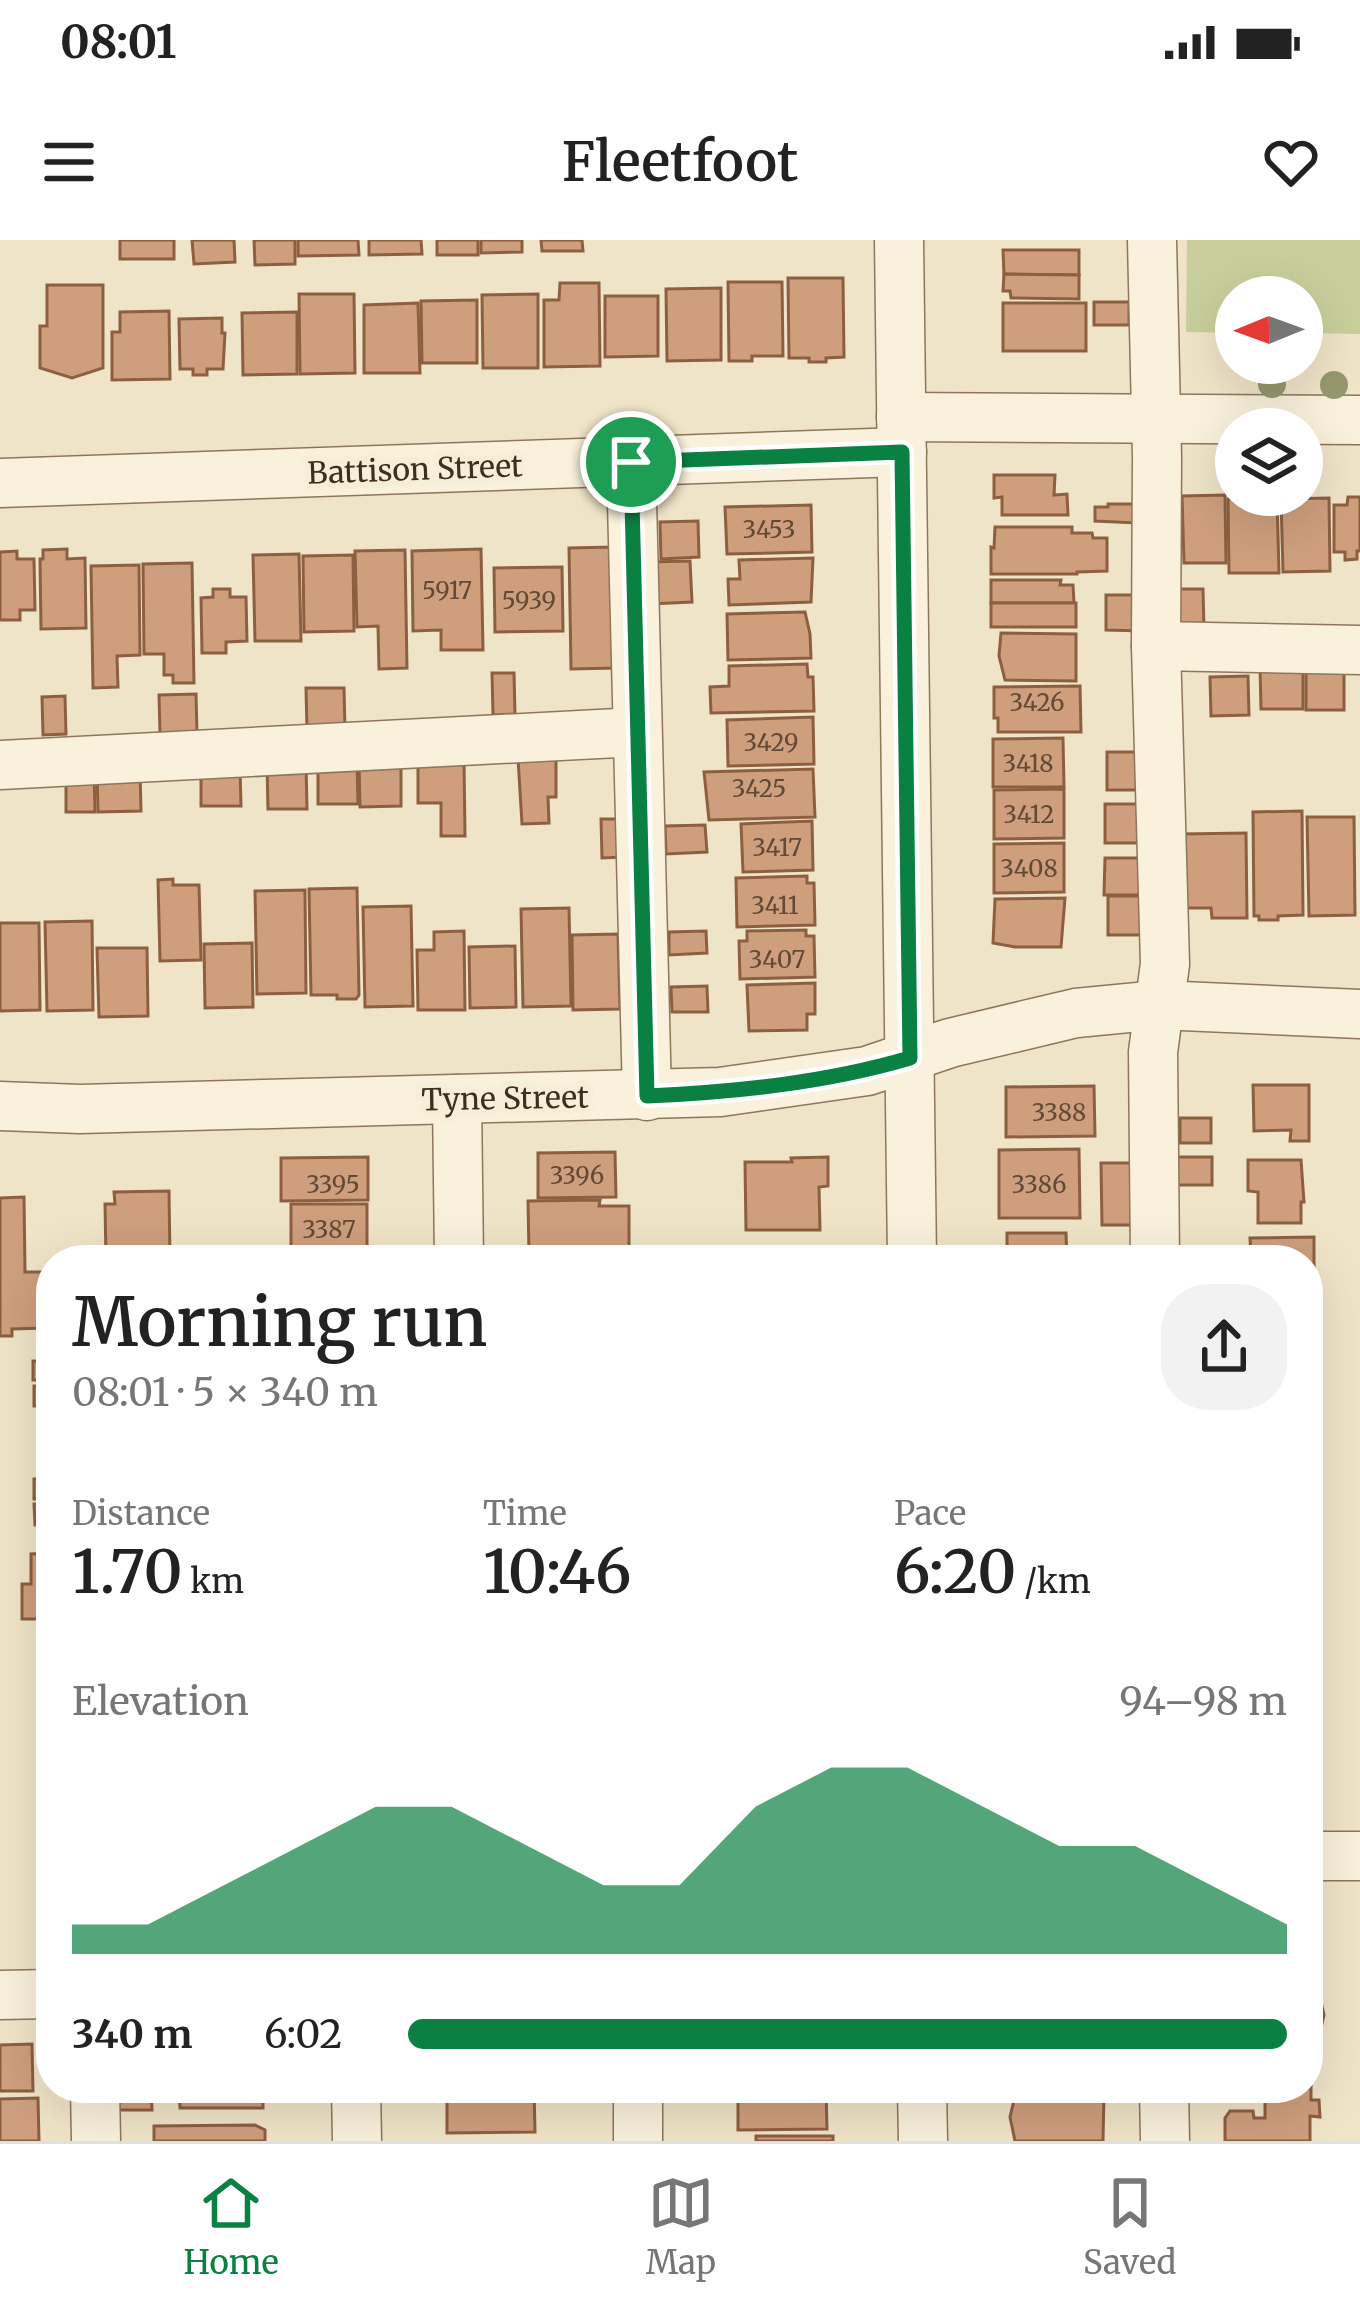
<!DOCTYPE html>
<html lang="en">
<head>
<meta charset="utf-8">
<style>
  :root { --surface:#fff; --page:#f2f2f2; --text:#222; --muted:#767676; --line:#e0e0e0; --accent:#0b8043 }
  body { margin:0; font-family:Merriweather,serif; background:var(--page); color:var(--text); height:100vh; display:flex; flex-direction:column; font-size:45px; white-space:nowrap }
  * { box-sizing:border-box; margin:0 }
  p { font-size:39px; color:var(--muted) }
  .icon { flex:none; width:66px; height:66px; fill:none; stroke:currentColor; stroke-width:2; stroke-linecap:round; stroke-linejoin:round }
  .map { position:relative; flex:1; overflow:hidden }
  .side { position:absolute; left:36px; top:1005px; width:1287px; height:858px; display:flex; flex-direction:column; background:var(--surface); border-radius:48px; box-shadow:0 12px 48px #0002 }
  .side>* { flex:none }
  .needle { width:78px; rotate:269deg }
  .tools { position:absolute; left:1215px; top:36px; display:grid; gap:24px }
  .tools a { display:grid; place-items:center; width:108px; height:108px; border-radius:50%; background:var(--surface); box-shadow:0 12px 48px #0002; font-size:60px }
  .pin { position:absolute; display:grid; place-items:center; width:102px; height:102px; color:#fff; margin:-51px; border:6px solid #fff; border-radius:50%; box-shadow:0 3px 12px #0007 }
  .round { display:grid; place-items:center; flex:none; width:126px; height:126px; border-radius:48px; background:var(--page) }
  .head { display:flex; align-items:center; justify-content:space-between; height:204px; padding:0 36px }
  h1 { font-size:66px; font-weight:600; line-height:90px }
  .figures { display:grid; grid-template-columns:repeat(3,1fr); gap:18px; height:204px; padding:12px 36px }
  .figures div { display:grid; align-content:center }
  .figures b { font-size:60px; font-weight:600 }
  .figures small { font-size:33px; font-weight:400 }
  .figures p { font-size:33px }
  .chart { height:336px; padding:24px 36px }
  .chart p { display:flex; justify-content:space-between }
  .chart svg { width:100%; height:216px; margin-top:12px; fill:var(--accent); opacity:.7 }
  ul { padding:0 36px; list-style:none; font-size:39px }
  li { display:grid; grid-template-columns:192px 144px 1fr; align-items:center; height:90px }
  li i { height:30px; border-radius:15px; background:var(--accent) }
  .status { display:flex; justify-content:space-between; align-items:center; height:84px; padding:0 60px; background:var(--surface); direction:ltr }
  .status svg { height:33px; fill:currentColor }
  header { display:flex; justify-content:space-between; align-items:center; height:156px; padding:0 36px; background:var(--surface); font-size:54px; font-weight:600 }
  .tab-bar { display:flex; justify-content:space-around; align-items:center; height:168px; border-top:3px solid var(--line); background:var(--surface); font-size:33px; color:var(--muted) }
  .tab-bar a { display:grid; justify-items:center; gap:6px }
  .tab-bar .current { color:var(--accent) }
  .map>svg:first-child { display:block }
  .green { fill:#c9cf9b }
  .building { fill:#cf9f7d; stroke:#8d5f41; stroke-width:3 }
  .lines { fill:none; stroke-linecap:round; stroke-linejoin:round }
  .minor-casing { stroke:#8d765c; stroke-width:51 }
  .minor { stroke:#faf1dc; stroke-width:48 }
  .tree { fill:#96986f }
  .route-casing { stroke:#fff; stroke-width:24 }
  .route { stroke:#0b8043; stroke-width:15 }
  .labels { text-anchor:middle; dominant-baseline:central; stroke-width:12; stroke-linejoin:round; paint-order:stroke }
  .number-label { font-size:24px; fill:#624a37 }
  .street-label { font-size:30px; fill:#3d2e20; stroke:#f7eed8 }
</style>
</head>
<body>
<div class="status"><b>08:01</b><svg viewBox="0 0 49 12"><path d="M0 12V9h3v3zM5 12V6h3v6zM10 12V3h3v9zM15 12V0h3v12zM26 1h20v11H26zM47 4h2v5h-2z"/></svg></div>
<header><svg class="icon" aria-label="menu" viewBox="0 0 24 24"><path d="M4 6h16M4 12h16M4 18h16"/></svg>Fleetfoot<svg class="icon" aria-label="heart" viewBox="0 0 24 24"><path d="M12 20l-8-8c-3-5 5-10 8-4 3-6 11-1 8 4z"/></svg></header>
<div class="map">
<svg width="1360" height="1901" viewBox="0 0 1360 1901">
  <rect width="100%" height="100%" fill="#f0e4c8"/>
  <path class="green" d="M1187,0H1360V94L1302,93V57H1236V93L1186,92Z"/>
  <g class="building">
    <rect x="120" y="0" width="54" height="19"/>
    <path d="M192,0H234L235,22L194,24Z"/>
    <path d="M254,0H295V24L255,25Z"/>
    <path d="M298,0H358L359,15L298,16Z"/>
    <path d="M369,0H421L422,14L369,15Z"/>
    <rect x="437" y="0" width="41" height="15"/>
    <path d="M481,0H522V12L481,13Z"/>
    <path d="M541,0H582L583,11H542Z"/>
    <path d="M1003,10H1079V35L1004,34Z"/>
    <path d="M1004,34L1079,35V59L1011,58L1010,51H1003Z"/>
    <path d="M788,38H843L844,117L826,118V122H809V118H789Z"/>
    <path d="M728,42H782L783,116H752V121H729Z"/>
    <path d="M560,43H599L600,126L544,127V60H559Z"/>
    <path d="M47,45H103V128L72,138L40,128V86H47Z"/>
    <path d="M721,48V120L667,121L666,49Z"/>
    <path d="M299,54H354L355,133L300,134Z"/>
    <path d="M538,54V128H483L482,55Z"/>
    <path d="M605,56H658V116L605,117Z"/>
    <path d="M477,60V123H422L421,61Z"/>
    <rect x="1094" y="62" width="35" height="23"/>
    <path d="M418,63L420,133H364V65Z"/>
    <rect x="1003" y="63" width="83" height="48"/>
    <path d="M169,71L170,139L112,140V92H120V72Z"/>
    <path d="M297,72V134L243,135L242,73Z"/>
    <path d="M222,78V93H225L223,129H207V135H193V129H180L179,79Z"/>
    <path d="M994,235H1055L1054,255L1067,254L1068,275H1002V257L994,258Z"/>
    <path d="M1225,255L1226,323H1184L1182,256Z"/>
    <path d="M1348,257H1360V311H1357V319L1345,320V312H1334V265H1347Z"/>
    <path d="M1277,258L1279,333H1229L1228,259Z"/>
    <path d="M1329,258L1330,331L1283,332L1281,259Z"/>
    <path d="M1108,264H1138L1137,283L1095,281V267H1108Z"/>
    <path d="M811,265L812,312L727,314L725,267Z"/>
    <path d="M698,281L699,317L661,319L660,282Z"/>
    <path d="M995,287H1072V293H1092L1093,298H1107V331L1077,332V334H991V307L994,308Z"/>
    <path d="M615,307L617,428L571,429L569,308Z"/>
    <path d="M67,309V319L85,318L86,388L41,389L40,319H43V310Z"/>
    <path d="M481,309L483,410H441V390L413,391L412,311Z"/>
    <path d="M405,310L407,428L379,429L378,386L357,387L355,311Z"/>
    <path d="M17,311V319H34L35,370H20V380H0V312Z"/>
    <path d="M299,314L301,401H255L253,315Z"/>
    <path d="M353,315L354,391L304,392L303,316Z"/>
    <path d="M813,318L811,362L729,365L728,339H740L739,320Z"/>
    <path d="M690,321L692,362L650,364L649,322Z"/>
    <path d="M192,323L194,443H173V435H164V414H144L143,324Z"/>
    <path d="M139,325L140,415L117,416L118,447L93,448L91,326Z"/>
    <path d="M562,327L563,391L495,392L494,328Z"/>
    <path d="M991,340H1061L1060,345H1073L1074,363H991Z"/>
    <path d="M213,349H230V357H246L247,401L226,402V413H202L201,358L213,357Z"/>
    <path d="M1175,349H1203L1204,388H1175Z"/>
    <path d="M1106,355H1143V391L1106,390Z"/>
    <rect x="991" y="363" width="85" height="24"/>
    <path d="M805,372L810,394L811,418L728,420L727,374Z"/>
    <path d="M1001,393L1076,394V441L1005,440L999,416Z"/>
    <path d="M807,424L808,437H813L814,471L711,473L710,447L729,446V426Z"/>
    <path d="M1303,426V469H1261L1260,427Z"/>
    <rect x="1306" y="431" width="38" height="39"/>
    <path d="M492,433H514L515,474L493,475Z"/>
    <path d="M1248,436L1249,475L1211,476L1210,437Z"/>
    <path d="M1080,446L1081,492H998V478H994V447Z"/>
    <path d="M306,448H344L345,490H307Z"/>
    <path d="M196,454L197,493L160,494L159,455Z"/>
    <path d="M65,456L66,494L43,495L42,457Z"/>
    <path d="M813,477L814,524L728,526L727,480Z"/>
    <path d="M1063,498L1064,547H993V499Z"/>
    <rect x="1107" y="512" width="38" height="38"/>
    <path d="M556,517V557H548L549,583L522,584L518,518Z"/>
    <path d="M464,521L465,596H441V563H418V522Z"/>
    <path d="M359,522H401V566L360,567Z"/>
    <path d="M318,523H357L358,564H318Z"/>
    <path d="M306,524L307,569H268L267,525Z"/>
    <path d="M201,527H240L241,566H201Z"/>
    <path d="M813,529L815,577L709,580L704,532Z"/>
    <path d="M66,530H94L95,572H66Z"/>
    <path d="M97,533H140L141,571L98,572Z"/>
    <path d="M1064,549V598L994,599V550Z"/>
    <rect x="1105" y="564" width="41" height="39"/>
    <path d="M1302,571L1303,675L1278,676V680H1259V676H1254L1253,572Z"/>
    <path d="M1307,577H1354L1355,675L1309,676Z"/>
    <path d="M601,579H623L624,617L602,618Z"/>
    <path d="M812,581L813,630L743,632L741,584Z"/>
    <path d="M705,585L707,612L666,614L665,586Z"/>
    <path d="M1246,593L1247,678H1212L1211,668H1183L1182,594Z"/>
    <path d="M1064,603V652L994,653V604Z"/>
    <path d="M1105,618H1146V655H1104Z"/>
    <path d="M807,636V643H814L815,685L737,687L736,638Z"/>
    <path d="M173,639V645H199L201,720L160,721L158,640Z"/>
    <path d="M357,648L359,755L356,759H337V755H311L309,649Z"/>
    <path d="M305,650L306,753L257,754L255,651Z"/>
    <rect x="1108" y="656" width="38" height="39"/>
    <path d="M1065,658L1061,707H1015L993,703L995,659Z"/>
    <path d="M411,666L413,766L365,767L363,667Z"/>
    <path d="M569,668L571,766L523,767L521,669Z"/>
    <path d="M92,681L93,770L47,771L45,682Z"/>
    <path d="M0,683H39L40,770L0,771Z"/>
    <path d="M806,690V696H814L815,737L740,739L739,701H747V691Z"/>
    <path d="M464,691L465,770H418L417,710H434V692Z"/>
    <path d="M706,691L707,713L669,715V692Z"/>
    <path d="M618,694L620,769L573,770L572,695Z"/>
    <path d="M252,703L253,767L205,768L204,704Z"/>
    <path d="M515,706L516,767L470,768L469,707Z"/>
    <path d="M97,708H147L148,776L99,777Z"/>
    <path d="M815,743V774H807V790L749,791L747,745Z"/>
    <path d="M707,746L708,772H672L671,747Z"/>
    <path d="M1253,845H1309V901H1290L1291,890L1254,891Z"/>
    <path d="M1094,846L1095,896L1006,897V847Z"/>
    <rect x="1180" y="878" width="31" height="25"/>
    <path d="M1079,909L1080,978H999V910Z"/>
    <path d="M615,912L616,957L538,958V913Z"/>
    <path d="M368,917V960L281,961V918Z"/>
    <path d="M828,917V946L819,947L820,990H746L745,922H792L791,918Z"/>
    <rect x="1176" y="917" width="36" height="28"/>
    <path d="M1248,920H1301L1304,962H1301V983H1258V952L1248,951Z"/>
    <path d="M1101,923H1140L1141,985H1102Z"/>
    <path d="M169,951L170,1020H106L105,964H115L114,952Z"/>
    <path d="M24,957L25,1032H44L45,1088L12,1089V1096H0V958Z"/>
    <path d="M600,960L599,966H629V1013L529,1014L528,961Z"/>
    <path d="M291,964H367V1014L291,1015Z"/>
    <path d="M1007,993H1066L1067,1020H1007Z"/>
    <path d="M1314,997V1065H1308V1020H1251L1250,998Z"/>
    <path d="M45,1110H51V1295H47V1285H35L34,1264H47V1259H34V1239H46V1166H34V1146H46V1140H33V1121H45Z"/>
    <path d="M1308,1238H1316L1317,1306H1308Z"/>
    <path d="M51,1313V1379H22V1344H31V1314Z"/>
    <path d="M1308,1318H1319V1378L1308,1379Z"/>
    <path d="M1308,1673H1310V1687H1317V1731H1308Z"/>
    <path d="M1308,1762H1321L1324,1775L1320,1792H1315L1314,1831H1308Z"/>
    <path d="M32,1804L33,1851H0V1805Z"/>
    <path d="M1308,1841H1311V1860H1319L1320,1877L1310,1876V1901H1225V1878L1230,1871H1253L1254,1878H1265V1848H1308Z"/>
    <path d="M114,1848H151L152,1870H114Z"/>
    <path d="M179,1848H268H263V1868H180Z"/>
    <path d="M447,1848H534L535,1892L447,1893Z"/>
    <path d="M738,1848H826L827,1889L738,1890Z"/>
    <path d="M1017,1848H1072V1852L1104,1853L1103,1901H1015L1010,1877Z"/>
    <path d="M38,1858L39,1901H0V1859Z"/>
    <path d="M255,1885L265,1890V1901H154V1886Z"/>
    <rect x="756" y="1896" width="77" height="5"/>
  </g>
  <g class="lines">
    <defs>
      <g id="minor">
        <path d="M899,0L912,1020"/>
        <path d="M1152,0L1157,217L1156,406L1165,724L1153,812L1155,1020"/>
        <path d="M901,177L1360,180"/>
        <path d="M631,222L647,856"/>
        <path d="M0,243L902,212"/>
        <path d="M1156,406L1360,410"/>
        <path d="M0,525L637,492"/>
        <path d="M457,859L459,1020"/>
        <path d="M0,866L80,869L720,852L867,831L950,803L1076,773L1159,765L1360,774"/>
        <path d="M1308,1616H1360"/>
        <path d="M0,1755L51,1754"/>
        <path d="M95,1848L96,1901"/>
        <path d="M356,1848L357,1901"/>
        <path d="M638,1848V1901"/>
        <path d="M922,1848L923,1901"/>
        <path d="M1164,1848L1165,1901"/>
      </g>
    </defs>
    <use href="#minor" class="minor-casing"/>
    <use href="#minor" class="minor"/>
  </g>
  <g class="tree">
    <circle cx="1272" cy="144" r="14"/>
    <circle cx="1334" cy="145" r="14"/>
  </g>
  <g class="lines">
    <defs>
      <path id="route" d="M902,212L910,818C825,843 735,852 647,856L631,222Z"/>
    </defs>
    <use href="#route" class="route-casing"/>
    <use href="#route" class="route"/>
  </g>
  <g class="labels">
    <g class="number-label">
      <text x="769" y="289">3453</text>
      <text x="447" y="350">5917</text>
      <text x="529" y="360">5939</text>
      <text x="1037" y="462">3426</text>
      <text x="771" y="502">3429</text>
      <text x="1028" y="523">3418</text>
      <text x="759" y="548">3425</text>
      <text x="1029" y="574">3412</text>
      <text x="777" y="607">3417</text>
      <text x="1029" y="628">3408</text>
      <text x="775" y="665">3411</text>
      <text x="777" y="719">3407</text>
      <text x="1059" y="872">3388</text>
      <text x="577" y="935">3396</text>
      <text x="333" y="944">3395</text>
      <text x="1039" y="944">3386</text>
      <text x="329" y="989">3387</text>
    </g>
    <g class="street-label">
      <text transform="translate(415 229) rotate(-2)">Battison Street</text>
      <text transform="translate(505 858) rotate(-1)">Tyne Street</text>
    </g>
  </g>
</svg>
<div class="tools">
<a><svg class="needle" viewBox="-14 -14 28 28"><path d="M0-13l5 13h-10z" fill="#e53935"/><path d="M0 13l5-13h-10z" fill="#767676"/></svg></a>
<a><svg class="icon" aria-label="layers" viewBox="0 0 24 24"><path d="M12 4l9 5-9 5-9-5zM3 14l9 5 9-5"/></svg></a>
</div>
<div class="pin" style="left:631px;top:222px;background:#1e9e55"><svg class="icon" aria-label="arrive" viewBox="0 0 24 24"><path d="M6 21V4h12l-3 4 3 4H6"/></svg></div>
<section class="side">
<div class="head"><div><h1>Morning run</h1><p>08:01 · 5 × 340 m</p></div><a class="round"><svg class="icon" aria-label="share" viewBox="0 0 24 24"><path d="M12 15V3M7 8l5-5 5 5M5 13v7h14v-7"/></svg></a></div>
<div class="figures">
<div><p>Distance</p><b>1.70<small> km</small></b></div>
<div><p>Time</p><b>10:46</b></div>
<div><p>Pace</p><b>6:20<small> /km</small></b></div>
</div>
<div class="chart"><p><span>Elevation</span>94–98 m</p>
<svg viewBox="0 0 160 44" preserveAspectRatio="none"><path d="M0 44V38L10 38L20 30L30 22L40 14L50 14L60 22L70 30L80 30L90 14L100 6L110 6L120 14L130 22L140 22L150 30L160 38V44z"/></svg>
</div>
<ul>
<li><b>340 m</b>6:02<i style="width:100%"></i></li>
</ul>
</section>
</div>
<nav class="tab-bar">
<a class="current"><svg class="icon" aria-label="home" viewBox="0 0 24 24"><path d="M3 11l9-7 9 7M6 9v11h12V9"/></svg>Home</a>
<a><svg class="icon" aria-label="map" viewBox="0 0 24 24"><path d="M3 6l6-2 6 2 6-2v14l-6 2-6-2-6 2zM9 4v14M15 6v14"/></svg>Map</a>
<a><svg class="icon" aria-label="saved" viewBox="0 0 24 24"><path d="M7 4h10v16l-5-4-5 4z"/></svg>Saved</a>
</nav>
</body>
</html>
